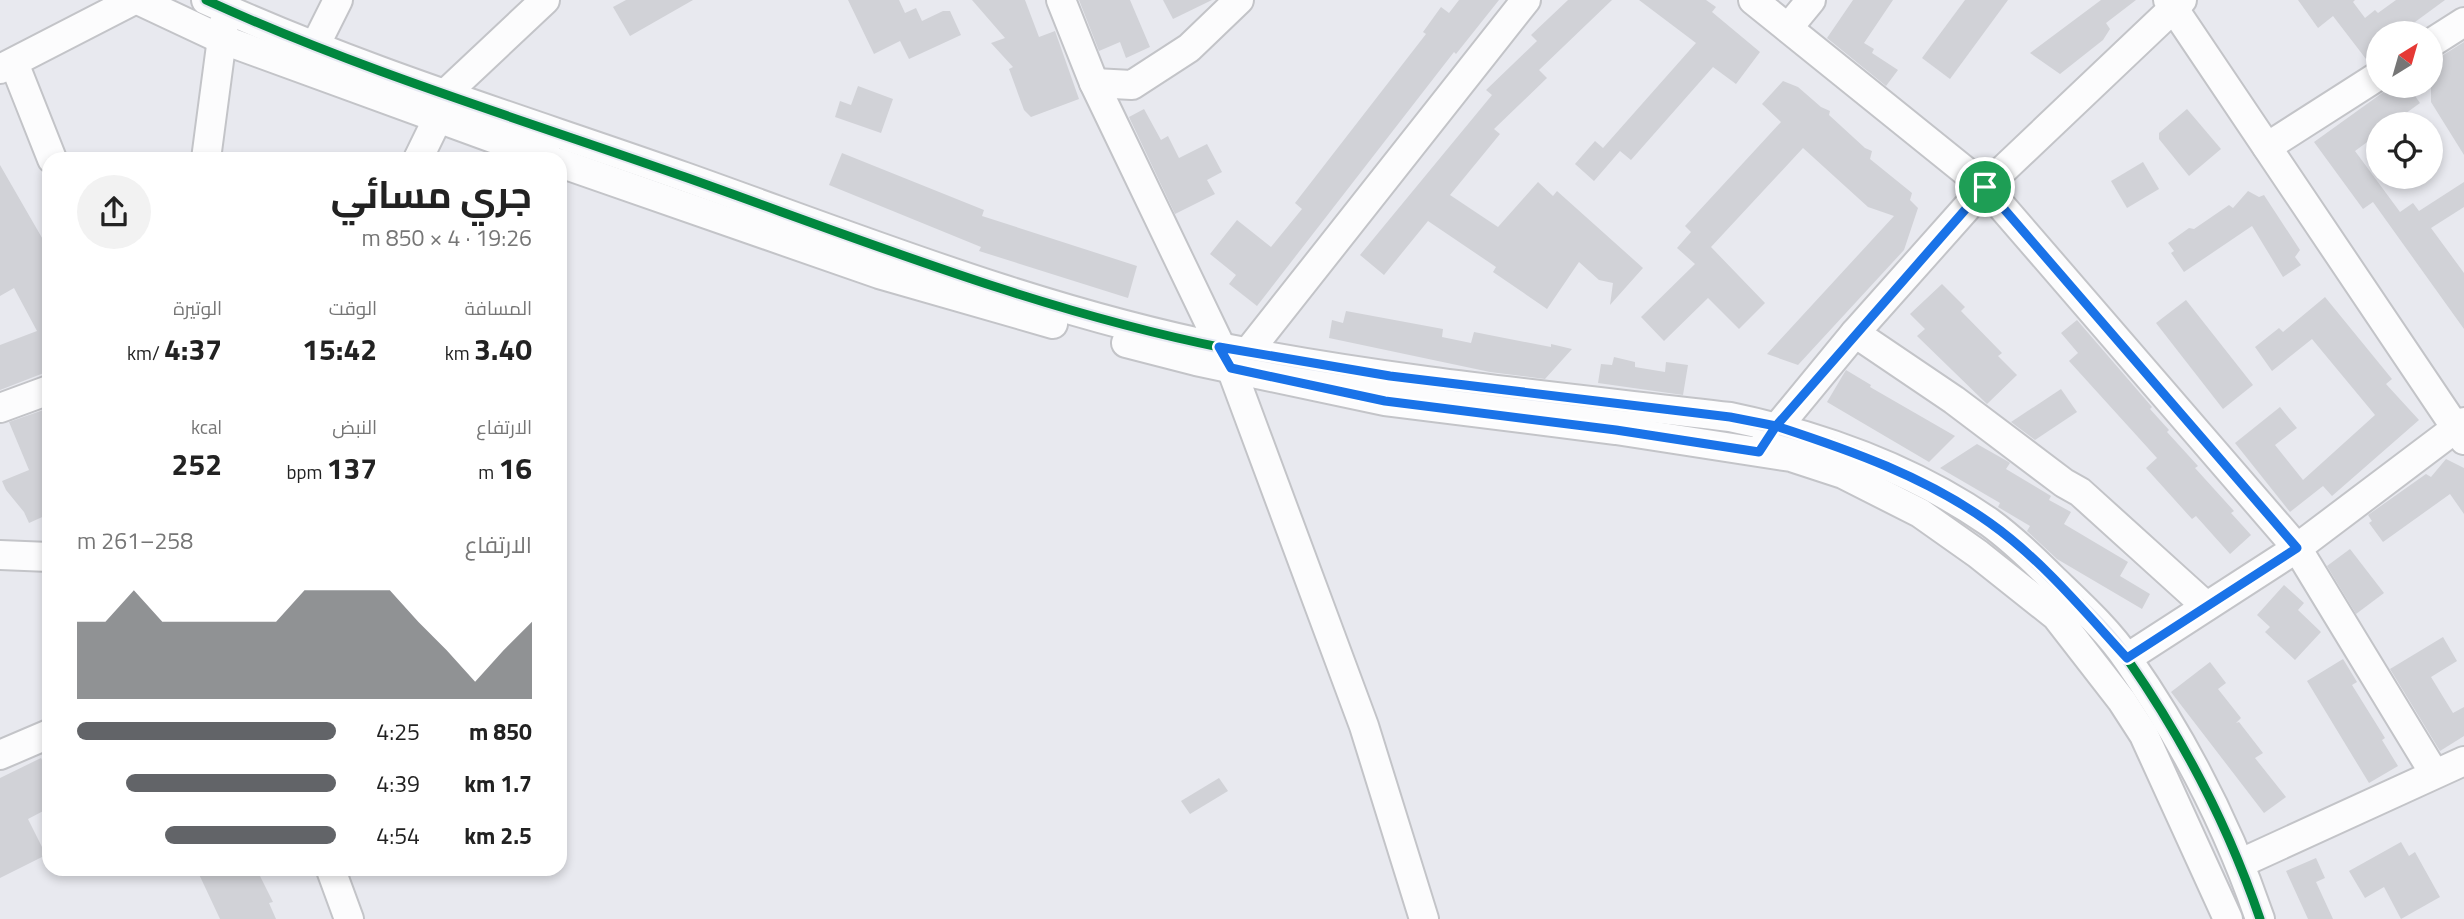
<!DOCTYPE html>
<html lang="ar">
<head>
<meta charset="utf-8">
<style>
  :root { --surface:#fff; --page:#f2f2f2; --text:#222; --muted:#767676; --accent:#626468 }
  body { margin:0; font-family:"Titillium Web",Cairo,sans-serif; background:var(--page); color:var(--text); direction:rtl; height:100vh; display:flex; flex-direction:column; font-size:26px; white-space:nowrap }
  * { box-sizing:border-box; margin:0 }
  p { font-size:23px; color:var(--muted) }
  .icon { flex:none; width:38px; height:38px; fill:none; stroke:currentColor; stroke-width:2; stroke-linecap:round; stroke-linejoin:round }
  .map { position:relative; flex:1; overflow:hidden; direction:ltr }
  .details { position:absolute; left:42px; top:152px; width:525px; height:724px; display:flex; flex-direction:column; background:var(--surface); border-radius:21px; box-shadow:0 4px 10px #0003; direction:rtl }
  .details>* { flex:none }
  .needle { width:46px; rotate:37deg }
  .buttons { position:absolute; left:2366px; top:21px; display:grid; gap:14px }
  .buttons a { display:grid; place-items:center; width:77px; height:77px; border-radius:50%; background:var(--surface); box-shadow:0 4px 10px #0003; font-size:35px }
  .pin { position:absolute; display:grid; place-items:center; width:60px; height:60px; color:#fff; margin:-30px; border:4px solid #fff; border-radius:50%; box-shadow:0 2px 7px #0007 }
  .round { display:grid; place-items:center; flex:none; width:74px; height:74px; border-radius:37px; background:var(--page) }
  .head { display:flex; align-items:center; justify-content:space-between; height:119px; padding:0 35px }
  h1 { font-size:38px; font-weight:700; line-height:52px }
  .stats { display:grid; grid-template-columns:repeat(3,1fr); gap:10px; height:119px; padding:7px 35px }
  .stats div { display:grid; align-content:center }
  .stats b { font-size:30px; font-weight:700 }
  .stats small { font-size:19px; font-weight:400 }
  .stats p { font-size:19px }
  .chart { height:196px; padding:14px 35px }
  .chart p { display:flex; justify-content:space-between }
  .chart svg { width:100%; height:126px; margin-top:7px; fill:var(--accent); opacity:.7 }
  ul { padding:0 35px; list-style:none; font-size:23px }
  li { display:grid; grid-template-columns:112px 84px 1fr; align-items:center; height:52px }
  li i { height:18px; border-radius:9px; background:var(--accent) }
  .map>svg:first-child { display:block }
  .building { fill:#d1d2d7 }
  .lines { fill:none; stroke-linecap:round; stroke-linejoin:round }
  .minor-casing { stroke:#c3c4c8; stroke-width:32 }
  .minor { stroke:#fcfcfd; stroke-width:28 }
  .cycleway-casing { stroke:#e5e8f2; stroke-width:13 }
  .cycleway { stroke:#00873e; stroke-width:9 }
  .route-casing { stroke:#fff; stroke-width:14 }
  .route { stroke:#1a73e8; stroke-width:9 }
</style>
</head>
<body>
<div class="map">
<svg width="2464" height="919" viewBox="0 0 2464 919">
  <rect width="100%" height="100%" fill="#e8e9ef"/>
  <g class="building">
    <path d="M626,0H693L630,36L613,7Z"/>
    <path d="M848,0H899L905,13L916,8L922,21L943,11H950L961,35L909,59L900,41L874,54Z"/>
    <path d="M972,0H1025L1039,37L1055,31L1079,99L1031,117L1024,110L1009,69L1013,67L991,43L1005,38Z"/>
    <path d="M1079,0H1130L1150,47L1126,58L1120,42L1099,51Z"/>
    <path d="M1163,0H1212L1173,19Z"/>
    <path d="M1459,0H1499L1456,54L1454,52L1257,306L1229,284L1236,275L1210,254L1237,220L1271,247L1302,209L1295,203L1426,34L1423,32L1441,7L1449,13Z"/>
    <path d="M1568,0H1612L1539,70L1547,78L1494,129L1500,134L1450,195L1498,227L1538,182L1553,196L1557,191L1643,268L1610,305L1613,283L1599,280L1579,262L1547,309L1493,272L1496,267L1428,221L1384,275L1360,255L1492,95L1486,90L1537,41L1531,35Z"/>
    <path d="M1639,0H1706L1716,7L1712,12L1760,52L1736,84L1713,67L1631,160L1620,151L1594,181L1575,164L1595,141L1603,148L1696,43Z"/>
    <path d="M1853,0H1893L1864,43L1874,49L1872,53L1898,70L1886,86L1827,38Z"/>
    <path d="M1965,0H2008L1950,79L1922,58Z"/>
    <path d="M2101,0H2136L2106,23L2110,29L2103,40L2060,74L2030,53Z"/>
    <path d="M2298,0H2355L2353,2L2365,18L2375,10L2378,13L2396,0H2445L2400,33H2378V50L2366,59L2333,16L2318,28Z"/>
    <path d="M2464,42V155L2431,102V59L2440,57Z"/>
    <path d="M1783,81L1798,87L1821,107L1830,111L1829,115L1865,148L1872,151L1870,159L1912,193L1910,200L1918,208L1904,250L1798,365L1767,354L1894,216L1868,207L1803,148L1711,247L1765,303L1739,329L1708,298L1664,341L1641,317L1695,264L1677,248L1691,232L1685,226L1781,122L1762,104Z"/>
    <path d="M858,86L893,99L881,133L835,117L840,101L851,105Z"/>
    <path d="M2392,86H2408L2420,103L2391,124H2378V134L2355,151L2400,212L2413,203L2419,211L2464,182V207L2431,228L2464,273V329L2373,202L2363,209L2314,142Z"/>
    <path d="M1144,109L1161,140L1168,136L1179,158L1207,144L1222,172L1207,180L1215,194L1175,214L1129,117Z"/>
    <path d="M2187,109L2221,149L2189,176L2159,139V133Z"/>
    <path d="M842,153L984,210L982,216L1137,266L1128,298L979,251L981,247L829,185Z"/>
    <path d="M2143,162L2159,189L2127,208L2111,181Z"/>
    <path d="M0,165L49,250V371L0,390V345L37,331L14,288L0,296Z"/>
    <path d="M2248,191L2259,197L2264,195L2300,250L2295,257L2301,265L2283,277L2252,226L2184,272L2171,253L2174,251L2168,243L2189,228L2194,229L2229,205L2233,208Z"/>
    <path d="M1942,284L1965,307L1961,311L2002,353L1998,356L2017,375L1987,404L1917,336L1925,329L1910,314Z"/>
    <path d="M2325,297L2392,379L2386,384L2419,420L2332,496L2323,486L2290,512L2235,443L2280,407L2297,428L2275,445L2303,480L2375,415L2312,339L2272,371L2255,347L2279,328L2283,332Z"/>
    <path d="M2186,300L2253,385L2223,409L2156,323Z"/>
    <path d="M1346,311L1443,329L1442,337L1471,343L1474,332L1551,347V344L1572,349L1545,379L1490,372L1329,338L1332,320L1343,323Z"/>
    <path d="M2077,320L2152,407L2150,409L2169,430L2167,432L2198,466L2195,468L2234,511L2231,513L2251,535L2230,554L2196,516L2192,519L2146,468L2157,458L2069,361L2078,353L2061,333Z"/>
    <path d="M1614,357L1635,362V367L1665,372L1666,362L1688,365L1683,395L1598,383L1601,364L1612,365Z"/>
    <path d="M1846,370L1871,385L1870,387L1955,436L1929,462L1827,402Z"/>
    <path d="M2061,389L2077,412L2035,440L2011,422Z"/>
    <path d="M49,408V514L29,523L24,512L6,490L2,481L29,470L9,422Z"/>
    <path d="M1977,444L2007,461L2010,463L2006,469L2051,496L2049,500L2071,512L2064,524L2128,562L2120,576L2150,594L2142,609L2057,559L2027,531L2030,526L1998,507L2000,503L1940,468Z"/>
    <path d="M2446,459L2464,468V514L2450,494L2383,542L2369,523L2372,521L2368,515L2426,474L2431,477Z"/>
    <path d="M2350,549L2384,593L2356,614L2327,566Z"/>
    <path d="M2284,585L2304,603L2298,610L2321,632L2295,660L2265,632L2270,627L2257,615Z"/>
    <path d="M2443,637L2457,661L2431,677L2453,713L2464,707V736L2440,751L2390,669Z"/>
    <path d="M2343,659L2357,682L2352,685L2385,738L2382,740L2398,766L2369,783L2307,681Z"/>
    <path d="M2210,662L2226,683L2218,689L2241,718L2236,723L2239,722L2263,753L2255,758L2286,797L2264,813L2171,692Z"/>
    <path d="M41,758L49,774V808L28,819L46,855L0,878V778Z"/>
    <path d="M1219,778L1228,791L1190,814L1181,801Z"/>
    <path d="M2401,842L2409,856L2415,852L2440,897L2401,919L2384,887L2365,898L2349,871Z"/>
    <path d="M2316,858L2325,878L2316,882L2333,919H2308L2286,871Z"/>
    <path d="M197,870H257L273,902L269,903L276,919H220Z"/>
  </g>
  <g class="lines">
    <defs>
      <g id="minor">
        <path d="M138,0L221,39L550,159"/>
        <path d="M206,0C361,71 524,120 685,177C862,240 1039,311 1224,348C1391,381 1561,397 1730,417C1821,436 1912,469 1989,522C2011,538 2033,559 2052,578C2078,603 2108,630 2128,660C2183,739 2229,828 2260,919"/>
        <path d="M1061,0L1094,83L1231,368L1364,726L1424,919"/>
        <path d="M1753,0L1985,187L2297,548L2434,773"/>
        <path d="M2168,0L2464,440"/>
        <path d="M1788,28L1811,0"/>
        <path d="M2431,43L2464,22"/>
        <path d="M14,63L52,159"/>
        <path d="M311,63L315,46L338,0"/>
        <path d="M0,69L134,0"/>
        <path d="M1094,83L1132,85L1189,48L1239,0"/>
        <path d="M2267,147L2378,76"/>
        <path d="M206,159L224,23"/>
        <path d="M418,159L437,120L444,95L545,0"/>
        <path d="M560,163L879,274L1053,324"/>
        <path d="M1855,333L1954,400L2064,483L2080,492L2206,606"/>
        <path d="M1126,343L1196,361L1385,401L1616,430L1791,457L1843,474L1920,513L1978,554L2056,616L2122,701L2144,735L2228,919"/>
        <path d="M1248,352L1526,0"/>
        <path d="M0,408L49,390"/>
        <path d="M1766,441L1855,333L1985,187L2182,0"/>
        <path d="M0,555L49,557"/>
        <path d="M2127,658L2297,548L2464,422"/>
        <path d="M0,755L49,734"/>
        <path d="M2241,863L2464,761"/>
        <path d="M331,870L349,919"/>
      </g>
    </defs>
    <use href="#minor" class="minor-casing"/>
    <use href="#minor" class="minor"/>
    <defs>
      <path id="cycleway" d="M206,0C361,71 524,120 685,177C862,240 1039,311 1224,348C1391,381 1561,397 1730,417C1821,436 1912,469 1989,522C2011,538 2033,559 2052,578C2078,603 2108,630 2128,660C2183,739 2229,828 2260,919"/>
    </defs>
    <use href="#cycleway" class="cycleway-casing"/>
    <use href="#cycleway" class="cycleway"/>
  </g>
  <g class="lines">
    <defs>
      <path id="route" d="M1985,187L1776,426L1730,417L1390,376L1219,347L1231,368L1385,401L1616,430L1759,452L1776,426C1850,450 1926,477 1990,523C2042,560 2084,611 2127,658L2297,548L1985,187"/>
    </defs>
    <use href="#route" class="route-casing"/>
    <use href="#route" class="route"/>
  </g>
</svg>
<div class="buttons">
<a><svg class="needle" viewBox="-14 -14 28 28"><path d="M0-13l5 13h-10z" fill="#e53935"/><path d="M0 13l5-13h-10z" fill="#767676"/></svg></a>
<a><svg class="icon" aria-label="locate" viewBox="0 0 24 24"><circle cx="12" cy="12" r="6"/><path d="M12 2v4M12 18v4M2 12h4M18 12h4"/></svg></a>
</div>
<div class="pin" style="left:1985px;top:187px;background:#1e9e55"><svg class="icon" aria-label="arrive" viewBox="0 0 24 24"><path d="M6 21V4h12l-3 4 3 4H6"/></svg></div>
<section class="details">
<div class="head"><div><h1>جري مسائي</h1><p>19:26 · 4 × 850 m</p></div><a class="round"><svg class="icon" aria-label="share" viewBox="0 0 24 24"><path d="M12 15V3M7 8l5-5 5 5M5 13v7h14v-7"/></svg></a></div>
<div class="stats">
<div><p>المسافة</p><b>3.40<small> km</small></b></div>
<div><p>الوقت</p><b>15:42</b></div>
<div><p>الوتيرة</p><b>4:37<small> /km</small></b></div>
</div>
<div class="stats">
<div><p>الارتفاع</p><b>16<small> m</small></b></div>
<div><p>النبض</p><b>137<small> bpm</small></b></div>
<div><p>kcal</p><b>252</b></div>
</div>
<div class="chart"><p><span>الارتفاع</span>258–261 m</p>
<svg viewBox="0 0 160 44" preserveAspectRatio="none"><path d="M0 44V17L10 17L20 6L30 17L40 17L50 17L60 17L70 17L80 6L90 6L100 6L110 6L120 17L130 27L140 38L150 27L160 17V44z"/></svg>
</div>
<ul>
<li><b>850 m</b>4:25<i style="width:100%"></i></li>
<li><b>1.7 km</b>4:39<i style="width:81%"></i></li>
<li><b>2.5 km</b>4:54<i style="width:66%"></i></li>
</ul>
</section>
</div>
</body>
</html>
